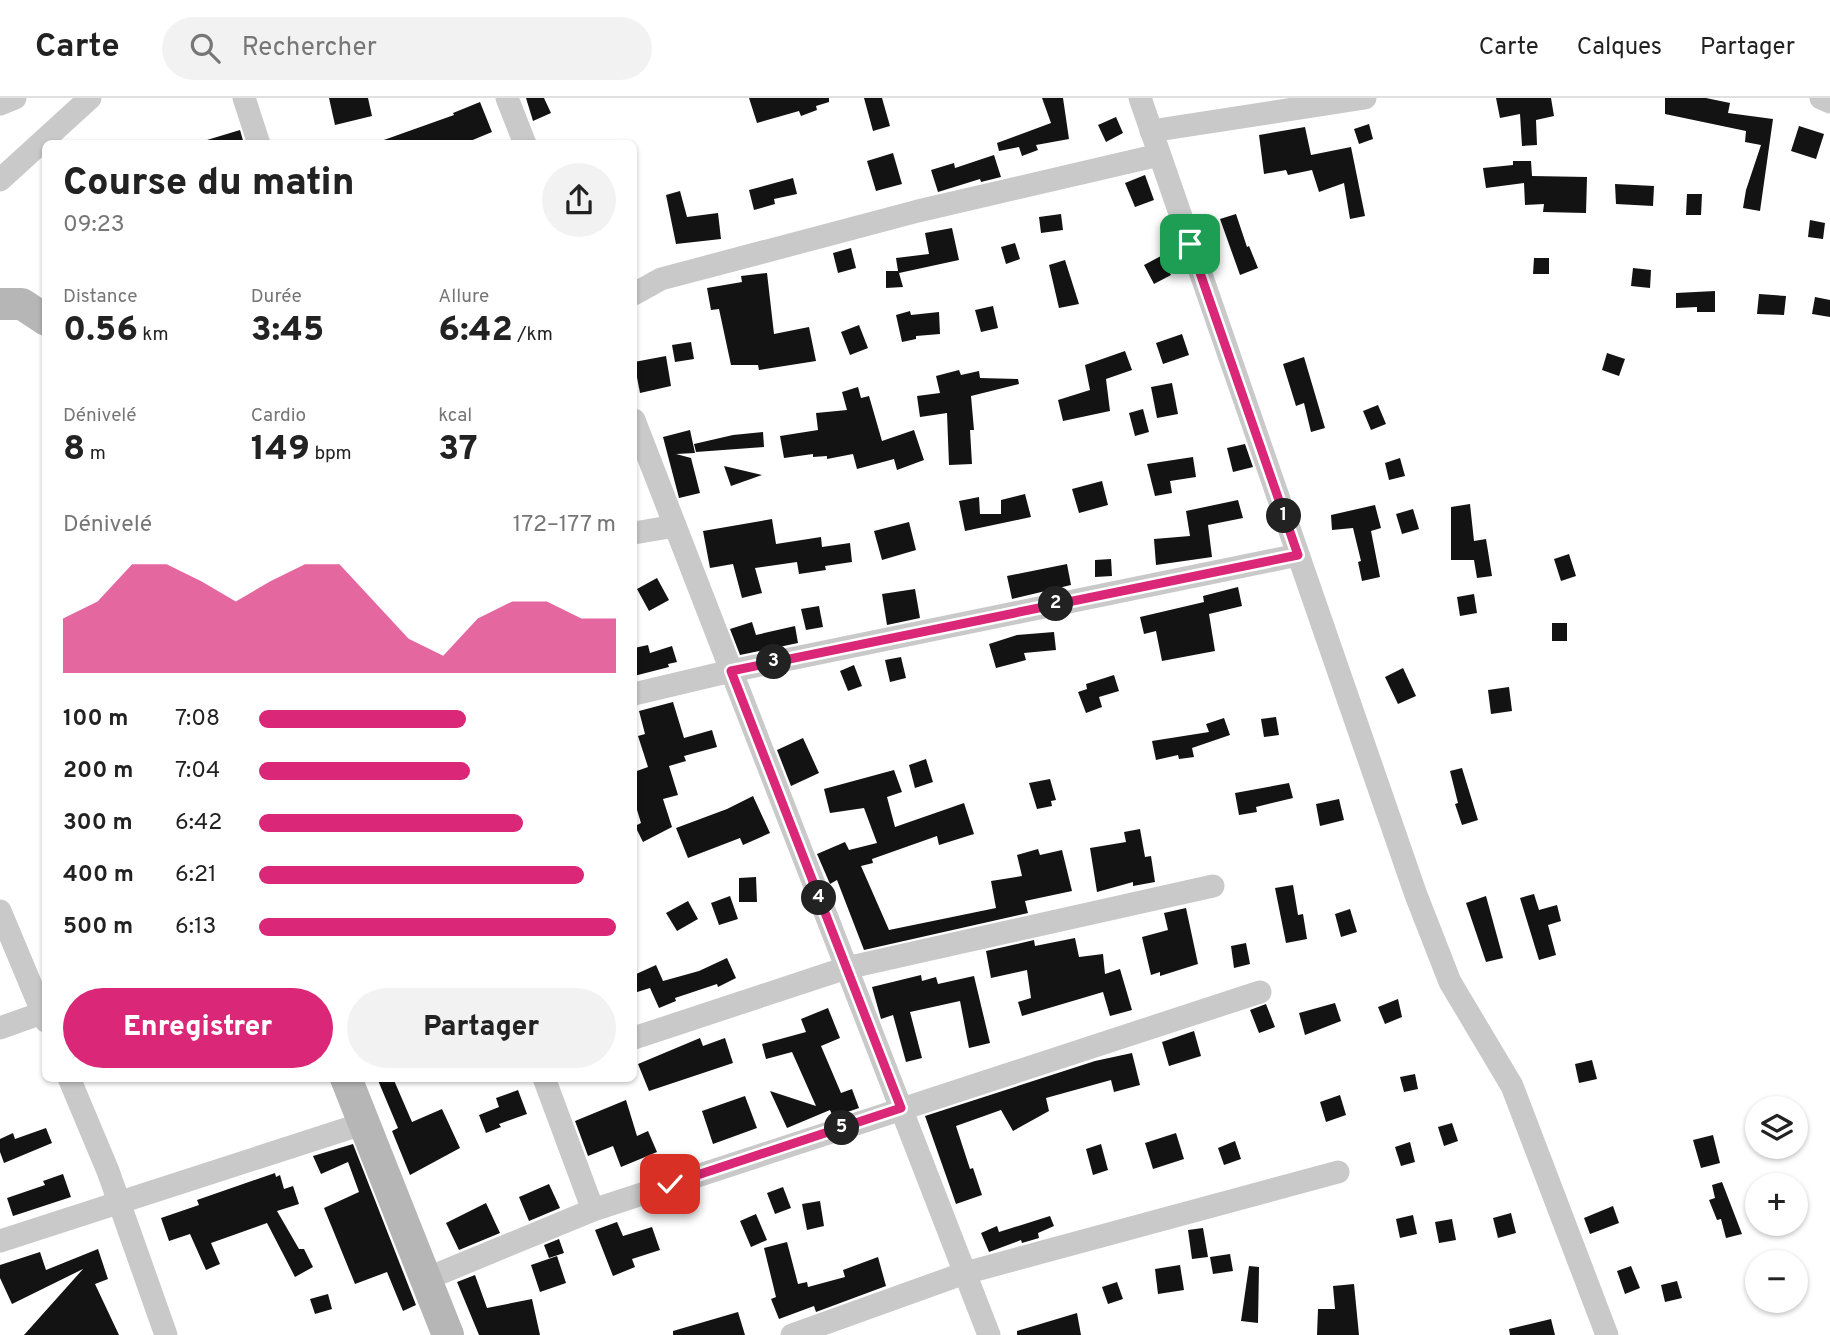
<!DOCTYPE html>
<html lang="fr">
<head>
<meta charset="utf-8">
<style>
  :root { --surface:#fff; --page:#f2f2f2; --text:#222; --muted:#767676; --line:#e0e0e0; --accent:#db2777 }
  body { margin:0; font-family:Overpass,sans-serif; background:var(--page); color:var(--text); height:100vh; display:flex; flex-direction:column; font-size:26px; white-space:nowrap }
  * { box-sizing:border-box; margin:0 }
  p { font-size:23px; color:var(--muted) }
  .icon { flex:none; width:38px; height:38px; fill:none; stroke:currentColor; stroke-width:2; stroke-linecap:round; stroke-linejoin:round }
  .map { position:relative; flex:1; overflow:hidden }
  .panel { position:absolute; left:42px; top:42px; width:595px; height:942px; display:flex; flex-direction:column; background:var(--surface); border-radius:10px; box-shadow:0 2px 5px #0004 }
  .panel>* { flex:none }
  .controls { position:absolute; left:1745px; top:998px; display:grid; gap:14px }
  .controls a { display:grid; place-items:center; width:63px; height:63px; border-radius:50%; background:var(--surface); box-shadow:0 2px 5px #0004; font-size:35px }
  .pin { position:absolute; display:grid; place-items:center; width:60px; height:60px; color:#fff; margin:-30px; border-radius:14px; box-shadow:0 4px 10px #0006 }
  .km { position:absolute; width:35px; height:35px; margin:-18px; border-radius:50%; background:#222; color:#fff; font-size:19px; line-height:35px; text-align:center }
  .round { display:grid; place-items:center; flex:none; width:74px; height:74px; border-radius:37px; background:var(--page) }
  .overview { display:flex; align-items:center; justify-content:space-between; height:119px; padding:0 21px }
  h1 { font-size:38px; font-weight:800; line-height:52px }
  .figures { display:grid; grid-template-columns:repeat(3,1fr); gap:10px; height:119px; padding:7px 21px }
  .figures div { display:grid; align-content:center }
  .figures b { font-size:35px; font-weight:800 }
  .figures small { font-size:19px; font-weight:400 }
  .figures p { font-size:19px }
  .chart { height:196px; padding:14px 21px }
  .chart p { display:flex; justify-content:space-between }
  .chart svg { width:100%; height:126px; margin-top:7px; fill:var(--accent); opacity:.7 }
  .action { display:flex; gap:14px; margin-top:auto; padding:14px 21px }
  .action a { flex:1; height:80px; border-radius:42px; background:var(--accent); color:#fff; font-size:28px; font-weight:800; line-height:80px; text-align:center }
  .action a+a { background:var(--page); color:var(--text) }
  ul { padding:0 21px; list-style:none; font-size:23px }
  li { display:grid; grid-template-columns:112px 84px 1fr; align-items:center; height:52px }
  li i { height:18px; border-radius:9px; background:var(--accent) }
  header { display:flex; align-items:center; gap:42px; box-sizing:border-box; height:98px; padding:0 35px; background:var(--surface); border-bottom:2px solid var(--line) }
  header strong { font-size:33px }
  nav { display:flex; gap:38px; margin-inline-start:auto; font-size:24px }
  .search { width:490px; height:63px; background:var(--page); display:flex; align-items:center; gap:18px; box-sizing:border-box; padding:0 24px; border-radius:38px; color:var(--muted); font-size:26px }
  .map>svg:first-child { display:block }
  .building { fill:#131313 }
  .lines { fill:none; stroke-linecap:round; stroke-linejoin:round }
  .street { stroke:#c9c9c9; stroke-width:23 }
  .secondary { stroke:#b6b6b6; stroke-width:32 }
  .route-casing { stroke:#fff; stroke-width:14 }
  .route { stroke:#db2777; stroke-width:9 }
</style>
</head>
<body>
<header>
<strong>Carte</strong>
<div class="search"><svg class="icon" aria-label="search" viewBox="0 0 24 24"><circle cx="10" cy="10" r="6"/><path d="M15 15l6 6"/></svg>Rechercher</div>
<nav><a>Carte</a><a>Calques</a><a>Partager</a></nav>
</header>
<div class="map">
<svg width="1830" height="1237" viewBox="0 0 1830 1237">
  <rect width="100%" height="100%" fill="#fff"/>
  <g class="building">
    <path d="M329,0H368L372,18L335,27Z"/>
    <path d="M526,0H544L551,15L533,23Z"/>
    <path d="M749,0H829V4L816,8L817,12L801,18L799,13L757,25Z"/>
    <path d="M864,0H882L890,28L873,33Z"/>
    <path d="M1042,0H1063L1069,41L1036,47L1038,52L1022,58L1019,49L999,53L997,45L1051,25Z"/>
    <path d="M1496,0H1551L1554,18L1536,22L1537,47L1522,48L1520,16L1500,20Z"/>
    <path d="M1665,0H1706L1730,5L1728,15L1773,21L1760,113L1743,110L1746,92L1761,47L1745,44L1746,33L1665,16Z"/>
    <path d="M480,4L492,34L463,46H381V43L454,17L453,15Z"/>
    <path d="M1116,19L1123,35L1106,44L1098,27Z"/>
    <path d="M1369,26L1373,41L1359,46L1354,31Z"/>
    <path d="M1799,28L1824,36L1816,61L1791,53Z"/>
    <path d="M1305,29L1311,57L1351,49L1365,118L1350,121L1344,85L1319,94L1312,72L1288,77L1286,72L1264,76L1259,37Z"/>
    <path d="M240,32L244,46H208L207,42Z"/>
    <path d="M893,55L902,86L876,93L867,63Z"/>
    <path d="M994,57L1001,79L981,84L980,81L938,94L931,72L954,65L955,70Z"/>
    <path d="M1513,63H1531L1532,78L1587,79L1586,115L1543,114L1544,106L1525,107L1524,85L1486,90L1483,70L1513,67Z"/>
    <path d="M1145,77L1154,102L1135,109L1125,85Z"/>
    <path d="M793,80L797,96L774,101L775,106L754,112L749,92Z"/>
    <path d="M1615,86L1654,88L1653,108L1616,106Z"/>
    <path d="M680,93L687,119L718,115L721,141L676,146L666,97Z"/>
    <path d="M1687,96H1702L1701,117H1686Z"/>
    <path d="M1061,116L1063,132L1041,135L1039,119Z"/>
    <path d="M1236,116L1247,149L1249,148L1258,170L1240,177L1220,121Z"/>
    <path d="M1810,122L1825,125L1823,141L1808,139Z"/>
    <path d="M952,130L959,162L899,175L903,189L886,190V173H898L896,160L929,156L925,135Z"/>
    <path d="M1015,145L1020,161L1006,166L1001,149Z"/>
    <path d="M851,150L856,170L838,175L833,155Z"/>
    <path d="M1161,158L1171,177L1154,186L1144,167Z"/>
    <path d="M1534,160H1549V176H1533Z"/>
    <path d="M1065,162L1079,206L1059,210L1049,167Z"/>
    <path d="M1633,170L1651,172L1650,190L1631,188Z"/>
    <path d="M767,175L774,236L809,229L816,263L759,272L758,267H731L719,211L711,212L707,190L742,184L741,178Z"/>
    <path d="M1715,193V214H1697V209L1676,210V195Z"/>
    <path d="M1759,196L1786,198L1784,217L1757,216Z"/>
    <path d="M1815,199L1830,202V219L1812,216Z"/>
    <path d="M993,208L998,230L981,234L975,212Z"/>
    <path d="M910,213L911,217L939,214L940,236L916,238V241L902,244L896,217Z"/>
    <path d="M859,227L868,250L850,257L841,234Z"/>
    <path d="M1182,236L1189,257L1163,266L1156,245Z"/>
    <path d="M691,244L694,261L675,264L672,247Z"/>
    <path d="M1125,253L1132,272L1106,281L1110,313L1063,323L1058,302L1090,292L1085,267Z"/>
    <path d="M1607,255L1625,261L1619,278L1602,272Z"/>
    <path d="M666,258L671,288L640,295L634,264Z"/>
    <path d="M1304,259L1325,330L1311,334L1304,305L1296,308L1283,266Z"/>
    <path d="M959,272L961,277L979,273L980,280L1018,281L1019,286L971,298L974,332H970L972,366L949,367L947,315L920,319L917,298L940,295L936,278Z"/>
    <path d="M1172,285L1178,316L1157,320L1151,289Z"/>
    <path d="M858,289L861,300L869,298L882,343L914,332L924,362L897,372L894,361L857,371L853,356L827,361V358L813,359V356L784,360L780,338L818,332L816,315L847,312L842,294Z"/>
    <path d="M1378,307L1386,326L1371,332L1363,313Z"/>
    <path d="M1143,311L1149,334L1135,338L1129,315Z"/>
    <path d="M690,332L695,355L676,356L691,360L700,395L679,400L663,339Z"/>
    <path d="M763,334L764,349L696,354L694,346L733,337Z"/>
    <path d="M1245,346L1253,369L1233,374L1227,350Z"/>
    <path d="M1193,359L1196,379L1170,383L1172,395L1155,398L1147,366Z"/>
    <path d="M1400,360L1405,378L1389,382L1385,365Z"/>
    <path d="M724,368L762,377L731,388Z"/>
    <path d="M1102,383L1108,407L1079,415L1072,391Z"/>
    <path d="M1025,396L1031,419L965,433L959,403L979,399L980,416H1001V402Z"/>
    <path d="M1238,402L1243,420L1208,427L1212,459L1156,467L1154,441L1190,438L1186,413Z"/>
    <path d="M1470,406L1474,443L1486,441L1492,478L1477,480L1474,462H1451V409Z"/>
    <path d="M1375,407L1381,430L1371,433L1380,479L1362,483L1358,464L1361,463L1353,430L1332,432L1331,417Z"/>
    <path d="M1413,411L1419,431L1402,436L1396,416Z"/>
    <path d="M772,421L776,446L821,439L822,449L850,445L852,464L825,468L826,472L799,476L797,464L755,470L762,495L742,500L733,466L710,470L703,433Z"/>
    <path d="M909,424L916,452L882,462L874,433Z"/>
    <path d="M1569,456L1576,478L1561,483L1554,461Z"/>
    <path d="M1111,461L1112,478L1095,479V462Z"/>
    <path d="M1067,466L1071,487L1012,501L1007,478Z"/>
    <path d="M657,480L669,502L649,513L637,491Z"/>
    <path d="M1238,489L1242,508L1209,516L1215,553L1162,563L1156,533L1144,536L1140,519L1204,504L1203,498Z"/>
    <path d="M915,491L920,520L887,527L882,496Z"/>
    <path d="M1474,496L1477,515L1460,518L1457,499Z"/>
    <path d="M819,508L823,529L806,532L801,511Z"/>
    <path d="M752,524L756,537L795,528L798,545L740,557L730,531Z"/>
    <rect x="1552" y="525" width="15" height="18"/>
    <path d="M1054,534L1056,552L1024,555L1026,562L996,570L989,546L1017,537Z"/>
    <path d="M648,547L650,555L672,548L677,564L668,566L669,569L634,578V550Z"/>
    <path d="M901,559L906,580L890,584L885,562Z"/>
    <path d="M854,567L862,588L848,593L840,573Z"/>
    <path d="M1403,570L1416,598L1398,606L1385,579Z"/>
    <path d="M1114,577L1119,593L1099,599L1102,609L1086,615L1078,594L1087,591L1086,586Z"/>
    <path d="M1509,589L1512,613L1491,616L1488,592Z"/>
    <path d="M673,604L684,640L712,632L717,649L684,658L686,663L669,668L678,697L663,701L672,729L643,744L635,728L641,725L634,702V674L648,669L638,638L645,636L639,613Z"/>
    <path d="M1276,619L1279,637L1264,639L1261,621Z"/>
    <path d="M1224,620L1230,637L1192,650L1194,659L1179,661L1178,657L1156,662L1152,643L1209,634L1206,626Z"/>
    <path d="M803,640L819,675L791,688L777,652Z"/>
    <path d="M926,661L933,684L915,690L909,667Z"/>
    <path d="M1462,670L1478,722L1462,727L1455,706L1458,705L1450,673Z"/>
    <path d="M894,672L902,694L887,699L895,729L964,705L974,736L939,747L937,738L872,761L873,765L861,768L889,832L996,810L991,783L1022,778L1017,757L1038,751L1040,757L1062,752L1072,793L1025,803L1028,815L864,852L837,782L830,786L817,756L845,744L849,752L877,745L864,710L830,715L824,691Z"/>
    <path d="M1050,681L1056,702L1051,703L1052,708L1037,711L1029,685Z"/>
    <path d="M1289,685L1293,700L1256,709L1257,714L1239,717L1235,695Z"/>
    <path d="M753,698L770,735L743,747L740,740L688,760L676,730L727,711Z"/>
    <path d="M1339,701L1344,722L1320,728L1316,706Z"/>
    <path d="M1140,731L1145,759L1151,758L1155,784L1133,788V784L1097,794L1090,750L1126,744L1124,734Z"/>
    <path d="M756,779L757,804H739V780Z"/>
    <path d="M1293,787L1298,817L1303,816L1307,841L1286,845L1275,790Z"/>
    <path d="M1534,796L1539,812L1557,807L1561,823L1548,827L1556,857L1539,862L1520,800Z"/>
    <path d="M730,798L738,821L719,827L711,805Z"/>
    <path d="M1486,798L1503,860L1486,864L1466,805Z"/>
    <path d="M688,803L698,821L677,833L666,815Z"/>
    <path d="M1186,810L1198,866L1160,878V874L1151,877L1142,839L1168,832L1164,815Z"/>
    <path d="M1350,811L1357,834L1341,839L1335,816Z"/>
    <path d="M1075,840L1079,859L1103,856L1105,876L1120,871L1132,912L1110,918L1103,894L1022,918L1018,904L1031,900L1027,872L991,880L986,853L1034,842L1035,848Z"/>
    <path d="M1246,845L1250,866L1234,870L1231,848Z"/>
    <path d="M727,860L736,880L718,889L717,886L675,900L676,903L659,910L650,890L634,895V877L656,867L663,883L699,873Z"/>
    <path d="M921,877L922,883L936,879L938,886L974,878L990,945L969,950L960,903L910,914L922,960L906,964L893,917L881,921L872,889Z"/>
    <path d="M1398,901L1402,919L1385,926L1378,909Z"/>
    <path d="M1335,905L1341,923L1305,937L1299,915Z"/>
    <path d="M1266,906L1275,929L1259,935L1250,912Z"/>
    <path d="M828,910L840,940L821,948L841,995L852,991L859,1010L833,1019L830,1012L787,1030L770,993L816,1008L792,954L766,961L762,946L806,934L801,921Z"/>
    <path d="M1194,933L1201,958L1169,968L1162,944Z"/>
    <path d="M700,940L703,948L725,940L733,965L649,993L638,966Z"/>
    <path d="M1132,955L1140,987L1114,994L1111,982L1046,1000L1049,1013L1013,1033L1001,1012L956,1028L970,1071L973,1070L982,1097L956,1106L925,1018L1095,963Z"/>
    <path d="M1592,962L1597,981L1579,985L1575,966Z"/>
    <path d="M1415,976L1418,991L1404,994L1400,979Z"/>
    <path d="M377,980H393L412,1024L442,1011L460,1050L410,1077L392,1033L398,1030Z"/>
    <path d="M518,992L527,1016L499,1026L501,1029L486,1035L479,1017L499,1009L496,1000Z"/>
    <path d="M1340,997L1346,1017L1326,1024L1320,1004Z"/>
    <path d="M745,998L757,1030L713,1046L702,1013Z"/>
    <path d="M626,1002L637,1038L648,1033L657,1054L621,1069L613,1048L588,1058L575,1023Z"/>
    <path d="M1452,1025L1458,1043L1444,1048L1438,1029Z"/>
    <path d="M46,1030L52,1045L4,1065L0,1054V1041L13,1035L15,1041Z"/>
    <path d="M1176,1035L1184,1061L1153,1071L1145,1045Z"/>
    <path d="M1713,1037L1720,1065L1701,1070L1693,1042Z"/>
    <path d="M1235,1043L1241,1061L1224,1067L1218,1050Z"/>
    <path d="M1410,1044L1415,1064L1401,1068L1395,1049Z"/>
    <path d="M353,1046L416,1207L403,1213L387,1174L355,1186L324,1110L359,1094L348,1064L321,1076L313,1058Z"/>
    <path d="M1101,1046L1108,1072L1093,1077L1086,1051Z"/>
    <path d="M275,1075L276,1079L280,1077L284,1091L293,1088L299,1106L277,1113L299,1151H304L313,1169L295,1179L267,1125L211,1145L220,1166L206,1172L190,1136L169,1143L161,1120L199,1107L197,1102Z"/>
    <path d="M63,1076L71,1099L13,1118L7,1100L45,1087L43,1083Z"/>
    <path d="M1722,1084L1742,1136L1726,1140L1721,1121L1717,1122L1709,1102L1715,1100L1712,1087Z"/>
    <path d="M549,1086L560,1110L529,1123L519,1099Z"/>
    <path d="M783,1089L791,1110L775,1116L767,1095Z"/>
    <path d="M820,1103L824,1128L807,1132L802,1106Z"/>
    <path d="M486,1105L500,1135L459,1152L446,1125Z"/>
    <path d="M1613,1108L1619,1125L1590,1136L1584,1120Z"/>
    <path d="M1511,1115L1516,1135L1498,1140L1493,1120Z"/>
    <path d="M756,1116L767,1142L751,1149L740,1123Z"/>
    <path d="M1413,1117L1417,1136L1400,1140L1396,1121Z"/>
    <path d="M1050,1118L1054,1128L1038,1135L1039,1140L1022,1145L1021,1142L989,1154L981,1135L997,1128L999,1134Z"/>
    <path d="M1452,1121L1456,1142L1439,1145L1435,1124Z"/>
    <path d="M617,1124L623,1138L652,1129L660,1152L632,1161L635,1169L613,1178L595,1132Z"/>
    <path d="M1203,1130L1208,1159L1192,1161L1188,1132Z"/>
    <path d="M559,1141L564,1155L549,1160L544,1147Z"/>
    <path d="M787,1144L798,1186L807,1184L808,1189L845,1179L843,1172L878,1159L886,1188L816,1214L814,1208L779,1221L771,1201L776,1199L764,1150Z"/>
    <path d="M98,1151L108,1181L95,1186L119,1237H24L83,1171L12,1206L0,1180V1167L40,1154L46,1172Z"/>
    <path d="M1230,1156L1233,1173L1213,1176L1210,1159Z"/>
    <path d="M557,1158L566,1185L540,1194L531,1167Z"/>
    <path d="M1180,1167L1184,1192L1158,1196L1155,1171Z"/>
    <path d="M1249,1168L1259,1169L1258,1225L1241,1223Z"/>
    <path d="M1631,1168L1640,1190L1625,1196L1617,1173Z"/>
    <path d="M475,1177L487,1210L532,1201L540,1237H479L457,1184Z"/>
    <path d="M1677,1183L1682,1200L1665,1204L1661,1187Z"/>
    <path d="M1117,1184L1123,1201L1108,1206L1102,1189Z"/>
    <path d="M1354,1186L1359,1237H1317L1318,1211H1335L1333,1188Z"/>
    <path d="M328,1196L332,1211L315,1216L310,1201Z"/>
    <path d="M738,1214L745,1237H673V1233Z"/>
    <path d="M1077,1215L1081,1237H1017V1233Z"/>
    <path d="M1551,1221L1555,1237H1510L1509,1231Z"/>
  </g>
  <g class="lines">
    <g class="street">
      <path d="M244,0L259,46"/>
      <path d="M507,0L525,46"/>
      <path d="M1140,0L1416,797L1450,884L1512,988L1607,1237"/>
      <path d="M1821,0L1830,4"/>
      <path d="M0,6L15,0"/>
      <path d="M1151,33L1365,0"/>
      <path d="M0,82L90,0"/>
      <path d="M634,196L661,181L918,113L1159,57"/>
      <path d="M634,322L989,1237"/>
      <path d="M634,435L675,428"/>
      <path d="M634,596L731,573L1298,457"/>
      <path d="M0,813L46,923"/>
      <path d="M0,930L42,915"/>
      <path d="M634,940L846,870L1213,788"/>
      <path d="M69,980L108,1073L166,1237"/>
      <path d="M544,980L593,1112"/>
      <path d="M0,1143L362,1026"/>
      <path d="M426,1181L593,1112L1260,894"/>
      <path d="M792,1237L965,1175L1338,1074"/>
    </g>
    <g class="secondary">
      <path d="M0,206H22L46,222"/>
      <path d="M346,980L448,1237"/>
    </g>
  </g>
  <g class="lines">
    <defs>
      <path id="route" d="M670,1086L901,1010L731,573L1298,457L1190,146"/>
    </defs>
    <use href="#route" class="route-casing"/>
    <use href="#route" class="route"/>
  </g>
</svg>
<div class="controls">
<a><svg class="icon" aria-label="layers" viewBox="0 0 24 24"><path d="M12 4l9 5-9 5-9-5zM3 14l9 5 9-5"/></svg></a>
<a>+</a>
<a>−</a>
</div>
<div class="pin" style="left:1190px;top:146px;background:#1e9e55"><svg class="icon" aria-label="arrive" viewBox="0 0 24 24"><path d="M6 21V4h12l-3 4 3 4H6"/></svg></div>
<div class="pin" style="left:670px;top:1086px;background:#d93025"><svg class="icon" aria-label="check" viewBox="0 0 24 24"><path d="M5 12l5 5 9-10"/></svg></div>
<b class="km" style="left:1284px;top:418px">1</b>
<b class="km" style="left:1056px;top:506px">2</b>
<b class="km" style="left:774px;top:564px">3</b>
<b class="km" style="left:819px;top:800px">4</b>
<b class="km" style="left:842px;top:1030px">5</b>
<section class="panel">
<div class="overview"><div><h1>Course du matin</h1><p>09:23</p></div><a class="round"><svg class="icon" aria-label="share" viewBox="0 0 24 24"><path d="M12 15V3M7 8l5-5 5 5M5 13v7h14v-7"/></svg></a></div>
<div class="figures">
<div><p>Distance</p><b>0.56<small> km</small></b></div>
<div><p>Durée</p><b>3:45</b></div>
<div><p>Allure</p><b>6:42<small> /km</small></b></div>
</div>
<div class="figures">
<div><p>Dénivelé</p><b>8<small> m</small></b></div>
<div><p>Cardio</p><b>149<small> bpm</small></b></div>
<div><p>kcal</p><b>37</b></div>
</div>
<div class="chart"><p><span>Dénivelé</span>172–177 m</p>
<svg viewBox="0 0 160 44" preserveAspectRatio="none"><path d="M0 44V25L10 19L20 6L30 6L40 12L50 19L60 12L70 6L80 6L90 19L100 32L110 38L120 25L130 19L140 19L150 25L160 25V44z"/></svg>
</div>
<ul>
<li><b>100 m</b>7:08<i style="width:58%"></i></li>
<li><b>200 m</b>7:04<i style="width:59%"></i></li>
<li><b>300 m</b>6:42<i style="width:74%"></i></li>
<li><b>400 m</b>6:21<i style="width:91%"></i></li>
<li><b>500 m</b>6:13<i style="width:100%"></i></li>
</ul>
<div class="action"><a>Enregistrer</a><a>Partager</a></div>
</section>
</div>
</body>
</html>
